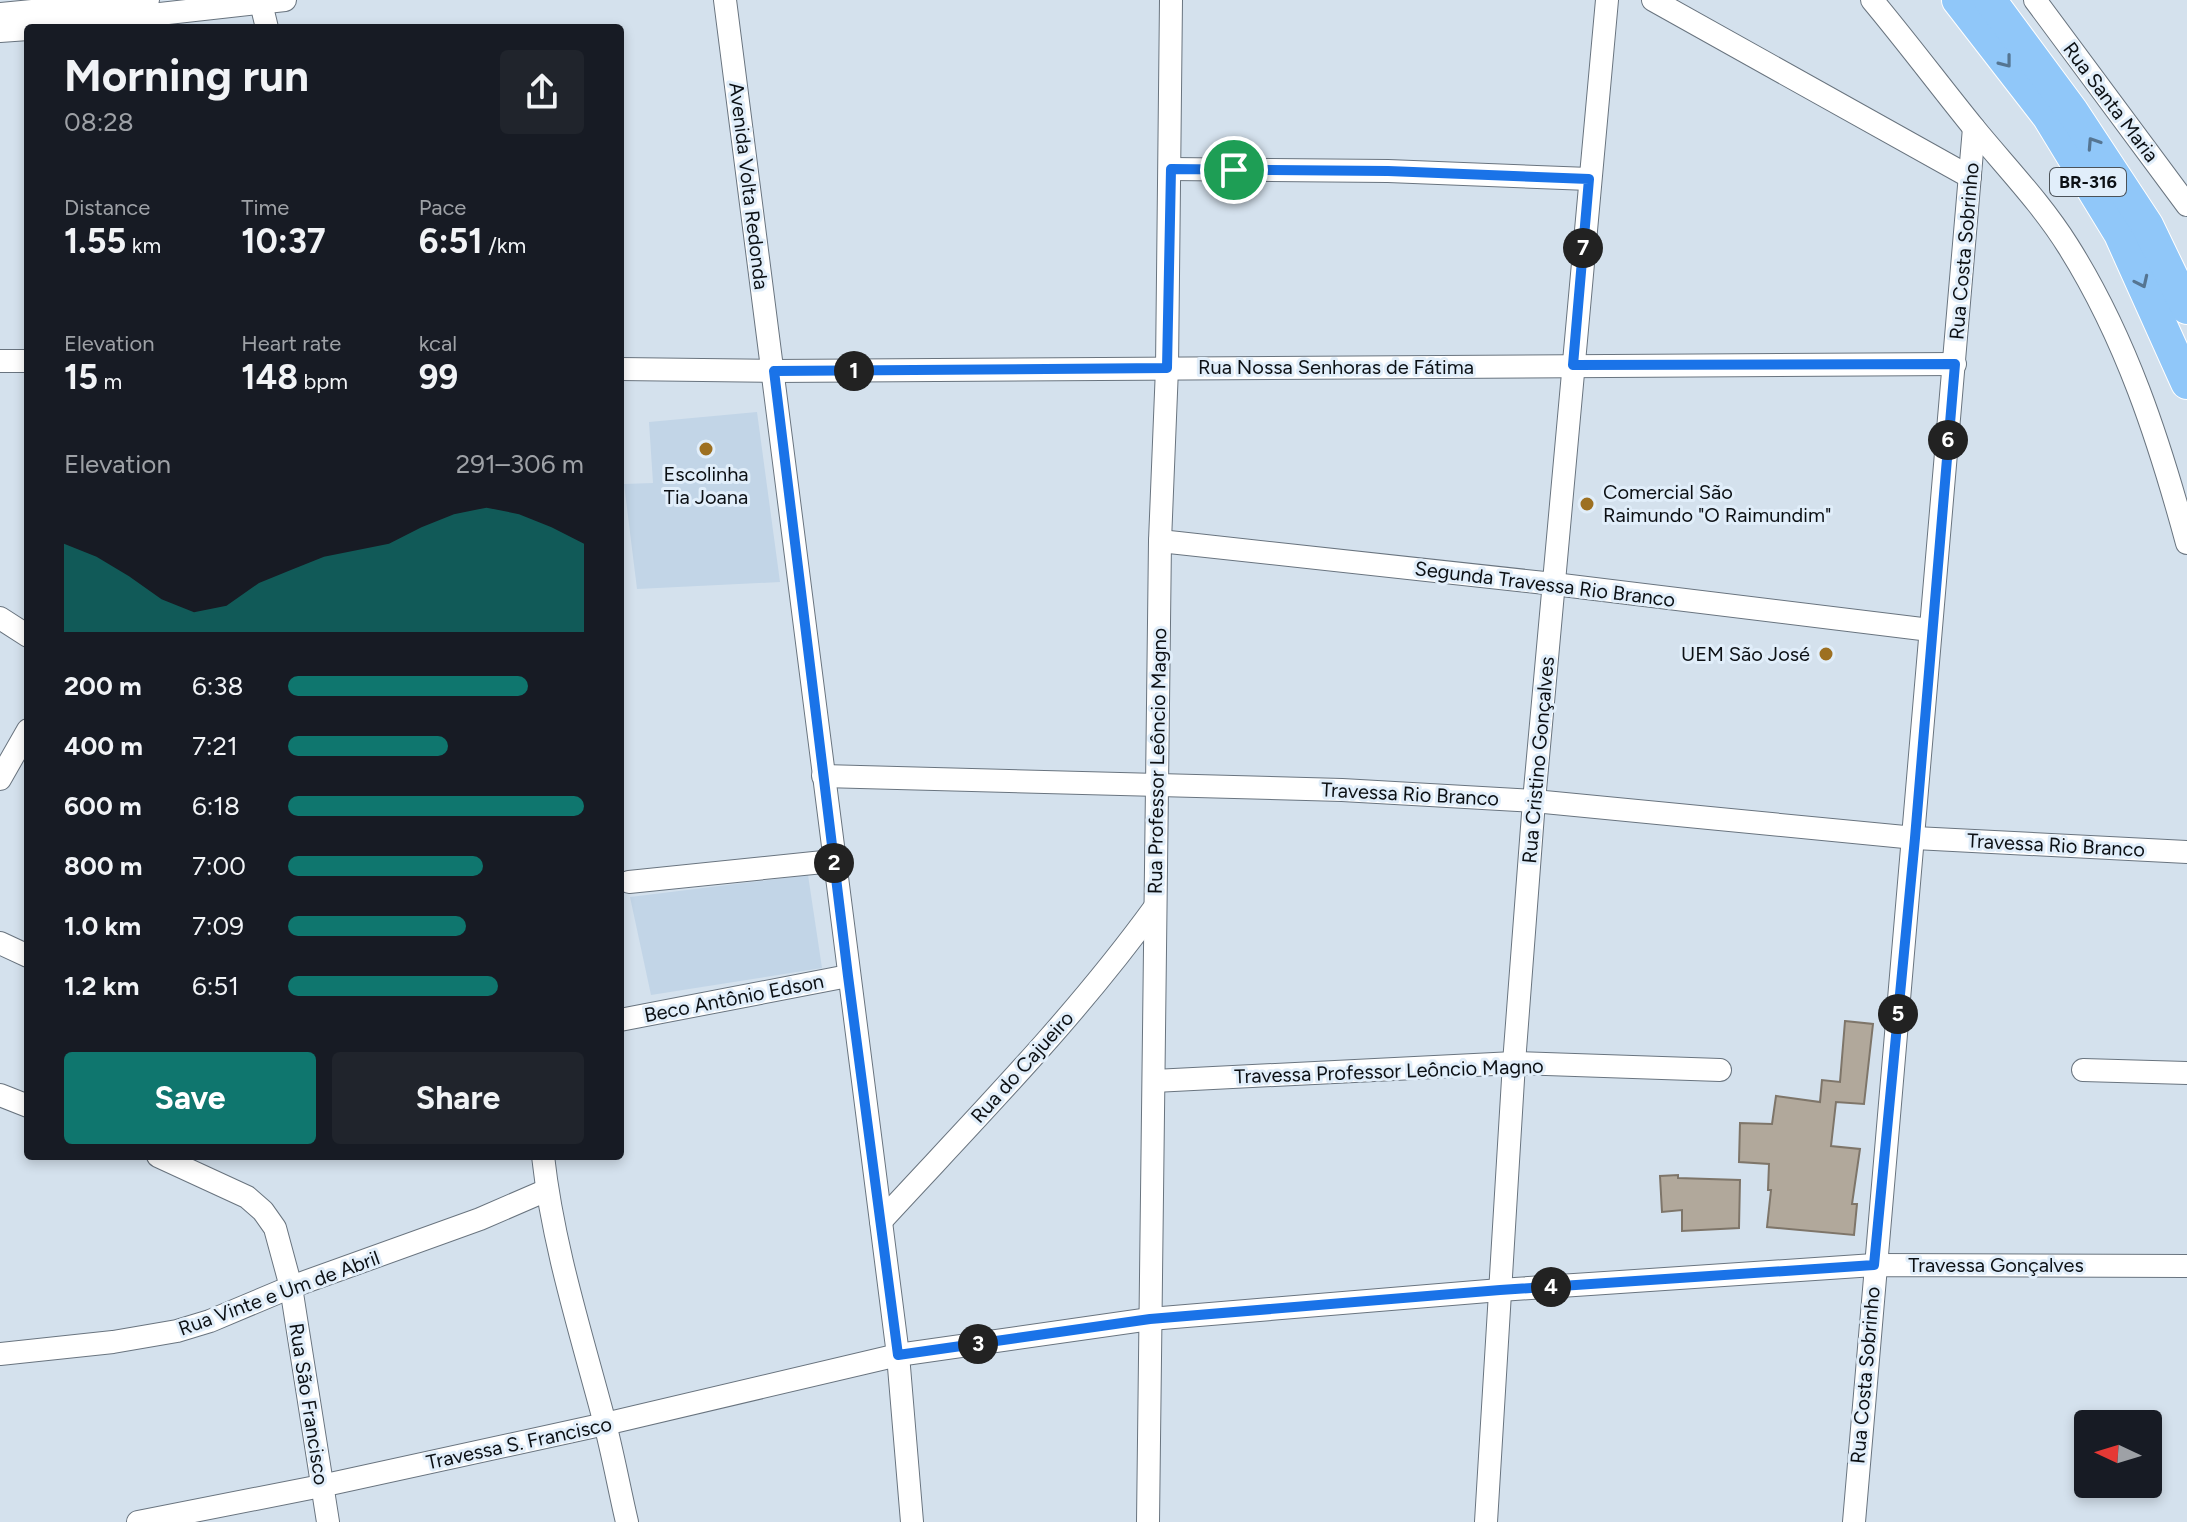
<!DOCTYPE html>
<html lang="en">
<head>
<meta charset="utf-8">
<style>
  :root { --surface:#171b24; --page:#20242c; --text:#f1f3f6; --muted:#9ea1a6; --accent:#0f766e }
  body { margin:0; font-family:Figtree,sans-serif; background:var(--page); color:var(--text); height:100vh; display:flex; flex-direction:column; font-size:30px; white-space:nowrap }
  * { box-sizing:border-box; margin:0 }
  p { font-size:26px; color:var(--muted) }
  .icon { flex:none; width:44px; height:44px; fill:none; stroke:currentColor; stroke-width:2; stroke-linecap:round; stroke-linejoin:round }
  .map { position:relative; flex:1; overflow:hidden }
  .drawer { position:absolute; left:24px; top:24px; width:600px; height:1136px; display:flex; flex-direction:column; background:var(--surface); border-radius:8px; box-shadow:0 4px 12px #0003 }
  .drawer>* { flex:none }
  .needle { width:52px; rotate:274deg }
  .tools { position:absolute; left:2074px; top:1410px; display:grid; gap:16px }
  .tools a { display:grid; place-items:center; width:88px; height:88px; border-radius:8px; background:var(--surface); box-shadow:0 4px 12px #0003; font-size:40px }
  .pin { position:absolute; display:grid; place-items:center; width:68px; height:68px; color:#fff; margin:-34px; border:4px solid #fff; border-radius:50%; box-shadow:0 2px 8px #0007 }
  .km { position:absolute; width:40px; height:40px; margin:-20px; border-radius:50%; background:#222; color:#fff; font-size:22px; line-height:40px; text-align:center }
  .round { display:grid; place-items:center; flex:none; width:84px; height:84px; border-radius:8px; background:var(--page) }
  .overview { display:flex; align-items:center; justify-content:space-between; height:136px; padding:0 40px }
  h1 { font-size:44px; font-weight:700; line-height:60px }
  .stats { display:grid; grid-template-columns:repeat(3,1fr); gap:12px; height:136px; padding:8px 40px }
  .stats div { display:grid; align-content:center }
  .stats b { font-size:34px; font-weight:700 }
  .stats small { font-size:22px; font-weight:400 }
  .stats p { font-size:22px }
  .chart { height:224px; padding:16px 40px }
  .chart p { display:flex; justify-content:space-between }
  .chart svg { width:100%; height:144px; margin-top:8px; fill:var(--accent); opacity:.7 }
  .primary-button { display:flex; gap:16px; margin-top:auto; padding:16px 40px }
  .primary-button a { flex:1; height:92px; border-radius:8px; background:var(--accent); color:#fff; font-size:32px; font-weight:700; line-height:92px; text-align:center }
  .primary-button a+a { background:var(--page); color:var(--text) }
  ul { padding:0 40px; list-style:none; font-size:26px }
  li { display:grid; grid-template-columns:128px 96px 1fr; align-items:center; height:60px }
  li i { height:20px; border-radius:10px; background:var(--accent) }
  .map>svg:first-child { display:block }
  .built { fill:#c2d5e7 }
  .building { fill:#b1a89b; stroke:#7e7569; stroke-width:2 }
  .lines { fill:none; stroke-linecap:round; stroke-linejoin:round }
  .minor-casing { stroke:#69747f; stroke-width:24 }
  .highway-casing { stroke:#fff; stroke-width:34 }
  .minor { stroke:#fff; stroke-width:22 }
  .highway { stroke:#90c7f9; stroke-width:32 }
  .oneway { stroke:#557592 }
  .route-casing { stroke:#fff; stroke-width:16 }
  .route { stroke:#1a73e8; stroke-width:10 }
  .poi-dot { fill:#9d7021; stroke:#e1eefa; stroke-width:3 }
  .labels { text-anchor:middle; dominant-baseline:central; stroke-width:6; stroke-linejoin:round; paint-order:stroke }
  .shield { fill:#e1eefa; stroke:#4c5359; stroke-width:2 }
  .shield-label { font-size:18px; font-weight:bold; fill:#0c1014 }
  .street-label { font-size:20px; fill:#0c1014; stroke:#e1eefa }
  .poi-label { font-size:20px; fill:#0c1014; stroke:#e1eefa }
</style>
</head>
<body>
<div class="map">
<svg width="2187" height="1522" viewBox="0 0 2187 1522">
  <rect width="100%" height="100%" fill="#d4e1ed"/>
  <g class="built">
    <path d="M757,412L780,582L637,589L624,484L653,483L649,422Z"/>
    <path d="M808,875L822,968L651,995L630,897Z"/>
  </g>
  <g class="building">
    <path d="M1845,1021L1873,1024L1864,1104L1836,1102L1831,1146L1860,1149L1852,1204H1857L1854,1235L1767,1227L1771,1190H1768L1769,1164L1739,1162L1740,1123L1772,1124L1776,1096L1820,1102L1822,1080L1840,1082Z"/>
    <path d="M1678,1175V1178L1740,1180L1739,1228L1682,1231V1210L1662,1212L1660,1176Z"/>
  </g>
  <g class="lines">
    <defs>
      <g id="minor">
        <path d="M725,0L898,1355L912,1522"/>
        <path d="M1653,0L1970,177"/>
        <path d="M1872,0C1907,42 1940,86 1974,128C2006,167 2041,203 2068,246C2126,338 2159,440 2187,543"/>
        <path d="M2035,0L2187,205"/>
        <path d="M261,3L267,28"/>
        <path d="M0,14L148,0"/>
        <path d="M34,28L285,0"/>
        <path d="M0,31L28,29"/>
        <path d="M1171,169L1388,171L1589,179"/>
        <path d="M0,361H28"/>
        <path d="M620,369L774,371L1955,364"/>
        <path d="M1160,541L1554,584L1930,630"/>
        <path d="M0,618L28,636"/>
        <path d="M823,776L1342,790L1534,801L1915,838L2187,852"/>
        <path d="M0,779L28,730"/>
        <path d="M629,882L833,861"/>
        <path d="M0,943L28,956"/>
        <path d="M620,1020L848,976"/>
        <path d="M2083,1070L2187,1073"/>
        <path d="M1154,1081L1514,1063L1720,1070"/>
        <path d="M0,1095L28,1106"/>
        <path d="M158,1156L247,1197L263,1211L275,1228L291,1287L328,1522"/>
        <path d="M543,1156C553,1246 581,1333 604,1420C613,1454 619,1488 627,1522"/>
        <path d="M881,1221C975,1119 1073,1020 1155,907"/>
        <path d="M0,1354L113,1342L177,1331L210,1321L291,1287L480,1219L547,1190"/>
        <path d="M138,1522L321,1486L605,1424L898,1355L1150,1319L1500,1290L1874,1265L2187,1266"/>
        <path d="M1148,1522L1160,541L1167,368L1171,0"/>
        <path d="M1486,1522L1514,1063L1534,801L1607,0"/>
        <path d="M1854,1522L1974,128"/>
      </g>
      <g id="highway">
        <path d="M1958,0L2048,116L2120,234L2187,383"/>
        <path d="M1990,0L2072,111L2147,225L2187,308"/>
      </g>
    </defs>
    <use href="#minor" class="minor-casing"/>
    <use href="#highway" class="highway-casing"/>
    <use href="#minor" class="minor"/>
    <use href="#highway" class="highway"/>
  </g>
  <defs><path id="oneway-chevron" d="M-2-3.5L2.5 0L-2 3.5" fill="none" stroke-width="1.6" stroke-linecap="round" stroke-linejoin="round" transform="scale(2)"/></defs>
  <g class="oneway">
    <use href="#oneway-chevron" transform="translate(2006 62) rotate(52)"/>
    <use href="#oneway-chevron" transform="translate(2093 143) rotate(-123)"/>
    <use href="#oneway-chevron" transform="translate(2142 282) rotate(65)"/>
  </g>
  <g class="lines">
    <defs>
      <path id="route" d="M1171,169L1388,171L1589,179L1573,365L1955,364L1915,838L1874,1265L1500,1290L1150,1319L898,1355L848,976L774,371L1167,368Z"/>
    </defs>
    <use href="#route" class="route-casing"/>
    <use href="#route" class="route"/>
  </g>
  <g class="poi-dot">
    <circle cx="706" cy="449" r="8"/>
    <circle cx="1587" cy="504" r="8"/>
    <circle cx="1826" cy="654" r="8"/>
  </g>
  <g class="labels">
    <rect class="shield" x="2050" y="168" width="76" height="28" rx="6"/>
    <g class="shield-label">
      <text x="2088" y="182">BR-316</text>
    </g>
    <g class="street-label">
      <text transform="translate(2111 102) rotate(53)">Rua Santa Maria</text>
      <text transform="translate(749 186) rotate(83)">Avenida Volta Redonda</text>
      <text transform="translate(1964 251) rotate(-85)">Rua Costa Sobrinho</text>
      <text x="1336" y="367">Rua Nossa Senhoras de Fátima</text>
      <text transform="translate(1545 584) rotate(7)">Segunda Travessa Rio Branco</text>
      <text transform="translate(1538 760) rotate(-85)">Rua Cristino Gonçalves</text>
      <text transform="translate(1157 761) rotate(-89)">Rua Professor Leôncio Magno</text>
      <text transform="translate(1410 794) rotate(3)">Travessa Rio Branco</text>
      <text transform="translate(2056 845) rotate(3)">Travessa Rio Branco</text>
      <text transform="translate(734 998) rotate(-11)">Beco Antônio Edson</text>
      <text transform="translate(1022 1067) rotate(-48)">Rua do Cajueiro</text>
      <text transform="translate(1389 1071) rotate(-2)">Travessa Professor Leôncio Magno</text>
      <text x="1996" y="1265">Travessa Gonçalves</text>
      <text transform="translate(279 1293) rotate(-20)">Rua Vinte e Um de Abril</text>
      <text transform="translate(1865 1375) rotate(-85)">Rua Costa Sobrinho</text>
      <text transform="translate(309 1404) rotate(81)">Rua São Francisco</text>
      <text transform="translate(519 1443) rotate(-12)">Travessa S. Francisco</text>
    </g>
    <g class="poi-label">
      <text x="706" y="474">Escolinha<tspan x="706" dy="23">Tia Joana</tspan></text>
      <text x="1603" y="492" text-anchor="start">Comercial São<tspan x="1603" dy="23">Raimundo "O Raimundim"</tspan></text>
      <text x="1810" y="654" text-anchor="end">UEM São José</text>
    </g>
  </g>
</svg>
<div class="tools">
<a><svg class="needle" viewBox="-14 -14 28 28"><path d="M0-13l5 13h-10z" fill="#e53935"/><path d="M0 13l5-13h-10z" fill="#9ea1a6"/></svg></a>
</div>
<div class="pin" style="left:1234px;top:170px;background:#1e9e55"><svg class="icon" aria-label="arrive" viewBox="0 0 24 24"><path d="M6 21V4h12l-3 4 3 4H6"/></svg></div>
<b class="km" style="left:854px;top:371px">1</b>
<b class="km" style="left:834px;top:863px">2</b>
<b class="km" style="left:978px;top:1344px">3</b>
<b class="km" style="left:1551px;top:1287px">4</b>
<b class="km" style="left:1898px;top:1014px">5</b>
<b class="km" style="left:1948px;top:440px">6</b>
<b class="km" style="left:1583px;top:248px">7</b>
<section class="drawer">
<div class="overview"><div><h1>Morning run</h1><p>08:28</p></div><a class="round"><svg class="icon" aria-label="share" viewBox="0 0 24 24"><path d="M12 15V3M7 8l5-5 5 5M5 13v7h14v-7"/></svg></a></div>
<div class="stats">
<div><p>Distance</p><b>1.55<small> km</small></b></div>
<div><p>Time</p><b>10:37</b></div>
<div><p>Pace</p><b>6:51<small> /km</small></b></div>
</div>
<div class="stats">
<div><p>Elevation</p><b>15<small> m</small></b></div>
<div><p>Heart rate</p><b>148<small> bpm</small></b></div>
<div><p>kcal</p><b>99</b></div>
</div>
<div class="chart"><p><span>Elevation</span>291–306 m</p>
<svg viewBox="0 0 160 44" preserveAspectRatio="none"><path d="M0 44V17L10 21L20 27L30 34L40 38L50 36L60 29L70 25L80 21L90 19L100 17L110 12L120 8L130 6L140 8L150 12L160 17V44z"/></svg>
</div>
<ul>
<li><b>200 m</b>6:38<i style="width:81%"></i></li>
<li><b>400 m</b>7:21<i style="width:54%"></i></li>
<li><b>600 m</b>6:18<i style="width:100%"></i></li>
<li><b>800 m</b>7:00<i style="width:66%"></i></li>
<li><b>1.0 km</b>7:09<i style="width:60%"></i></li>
<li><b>1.2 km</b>6:51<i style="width:71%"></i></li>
</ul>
<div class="primary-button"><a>Save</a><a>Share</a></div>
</section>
</div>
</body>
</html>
